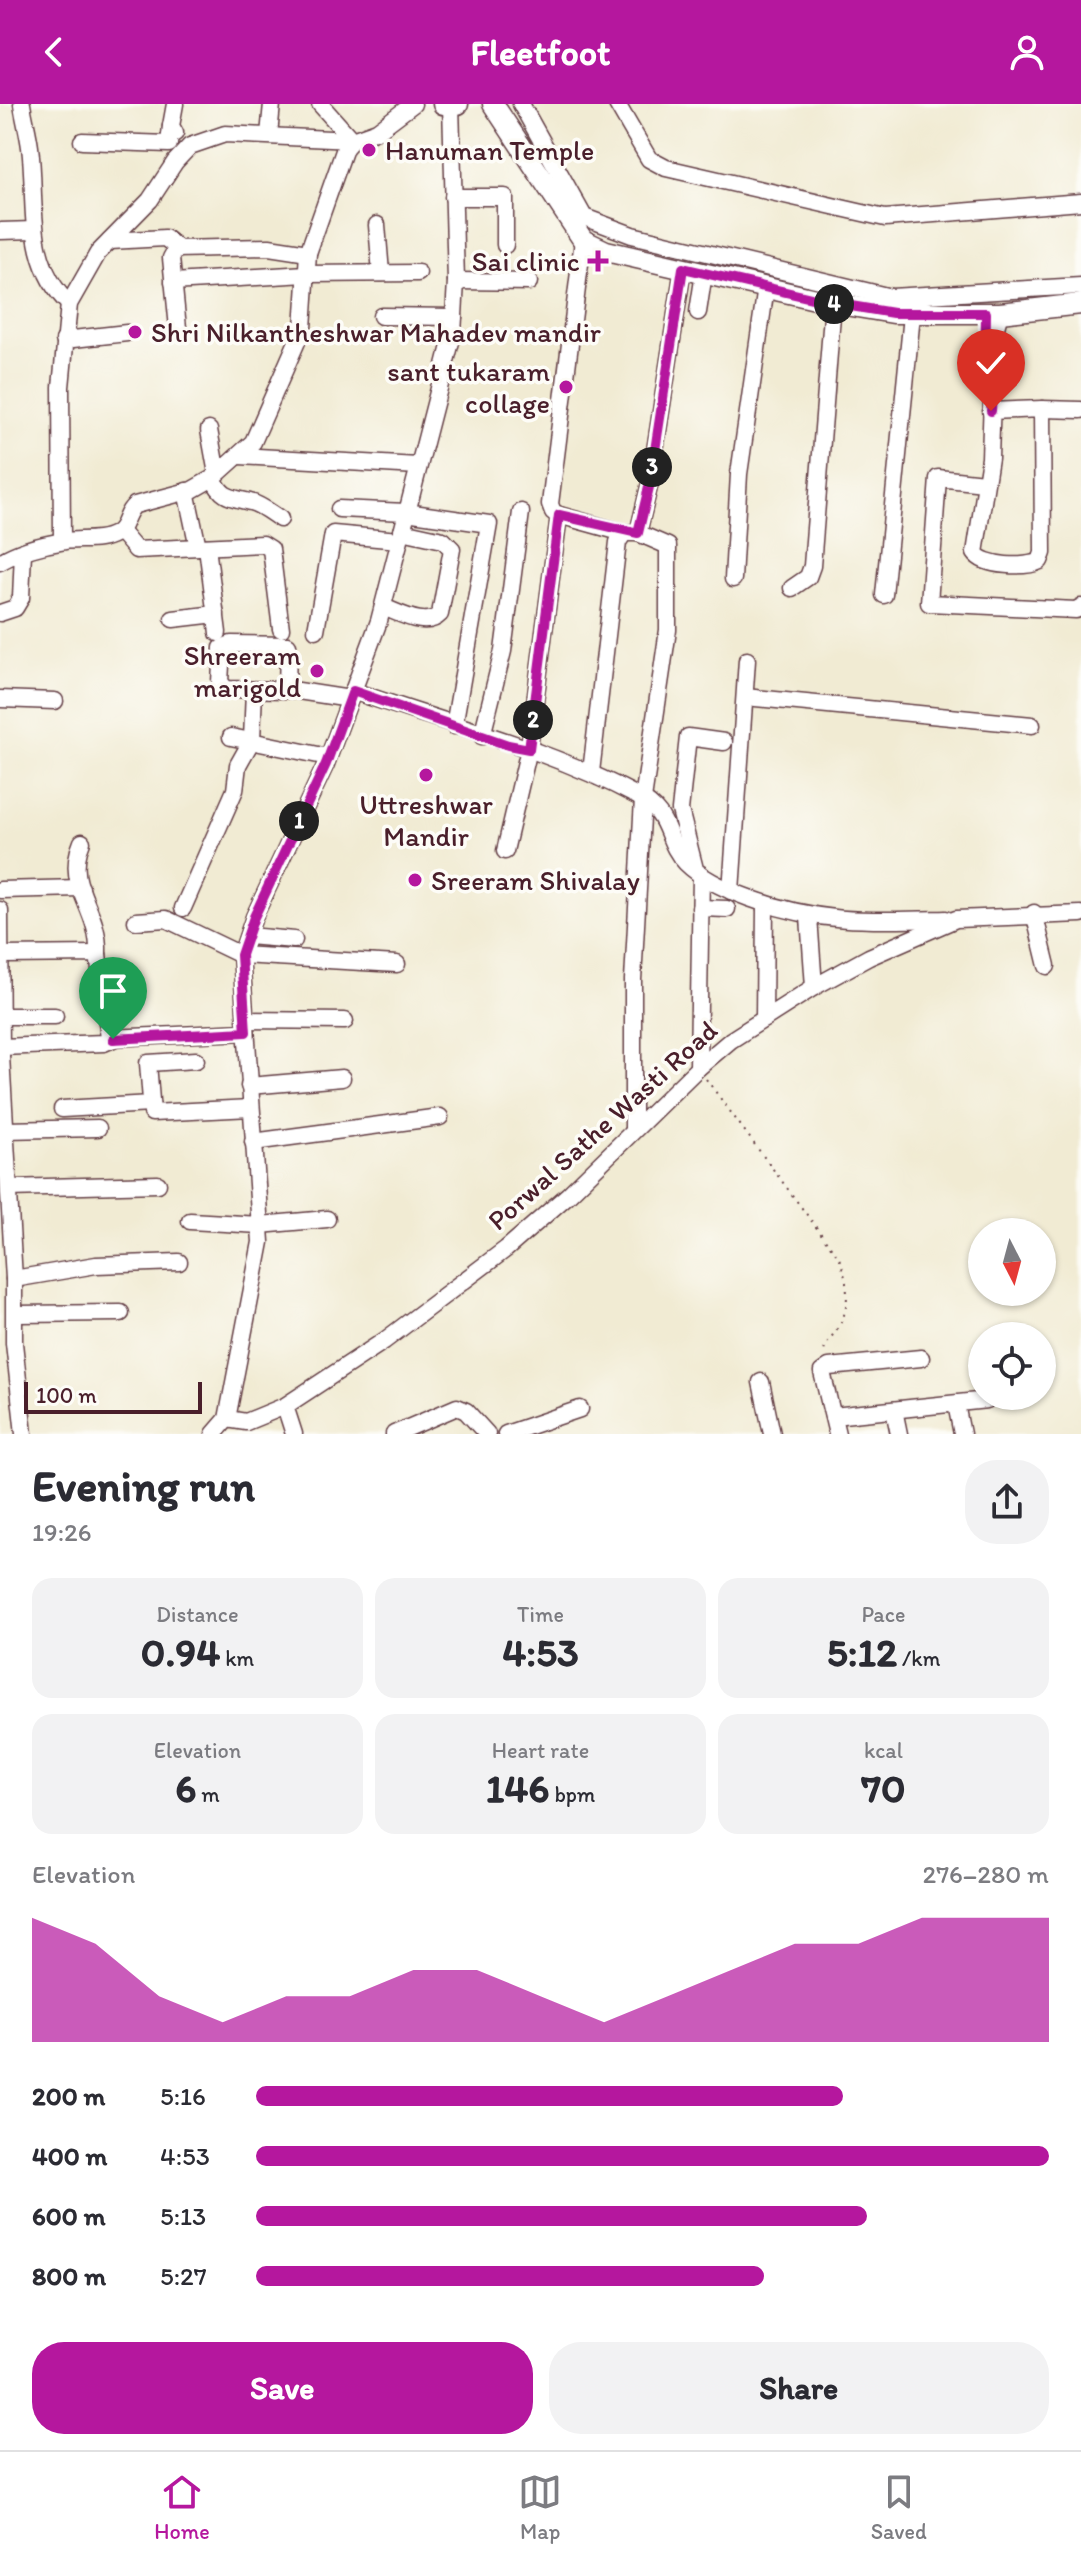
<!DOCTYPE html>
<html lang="en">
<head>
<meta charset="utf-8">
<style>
  :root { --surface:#fff; --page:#f2f2f3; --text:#2b2b33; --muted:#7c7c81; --line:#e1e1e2; --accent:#b5179e }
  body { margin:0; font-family:Itim,sans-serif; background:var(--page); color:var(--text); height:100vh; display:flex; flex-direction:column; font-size:30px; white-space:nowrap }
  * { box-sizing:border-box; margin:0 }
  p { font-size:26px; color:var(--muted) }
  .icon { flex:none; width:44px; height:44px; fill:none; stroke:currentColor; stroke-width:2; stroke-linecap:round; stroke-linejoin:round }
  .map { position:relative; height:1330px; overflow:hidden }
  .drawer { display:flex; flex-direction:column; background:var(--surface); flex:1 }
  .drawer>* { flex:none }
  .needle { width:52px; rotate:174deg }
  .controls { position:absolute; left:968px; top:1114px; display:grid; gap:16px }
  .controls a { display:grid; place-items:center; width:88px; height:88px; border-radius:50%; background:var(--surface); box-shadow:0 2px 6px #0004; font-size:40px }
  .scale { position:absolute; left:24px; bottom:20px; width:178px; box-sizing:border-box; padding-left:8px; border:4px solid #4a1f2b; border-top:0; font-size:22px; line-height:28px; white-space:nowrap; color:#4a1f2b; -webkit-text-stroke:6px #fdfcf7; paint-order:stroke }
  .pin { position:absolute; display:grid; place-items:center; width:68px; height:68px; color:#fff; margin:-82px -34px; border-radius:50% 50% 50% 0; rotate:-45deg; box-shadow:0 0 8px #0007 }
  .pin .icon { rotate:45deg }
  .km { position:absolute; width:40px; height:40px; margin:-20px; border-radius:50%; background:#222; color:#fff; font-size:22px; line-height:40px; text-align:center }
  .round { display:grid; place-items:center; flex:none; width:84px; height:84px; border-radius:32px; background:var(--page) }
  .overview { display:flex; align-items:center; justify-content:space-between; height:136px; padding:0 32px }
  h1 { font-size:44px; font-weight:700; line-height:60px }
  .figures { display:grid; grid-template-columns:repeat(3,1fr); gap:12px; height:136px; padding:8px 32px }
  .figures div { display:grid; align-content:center; border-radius:20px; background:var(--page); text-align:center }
  .figures b { font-size:40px; font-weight:700 }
  .figures small { font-size:22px; font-weight:400 }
  .figures p { font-size:22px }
  .chart { height:224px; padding:16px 32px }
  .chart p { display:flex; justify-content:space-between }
  .chart svg { width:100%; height:144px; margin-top:8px; fill:var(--accent); opacity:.7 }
  .action { display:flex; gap:16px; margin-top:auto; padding:16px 32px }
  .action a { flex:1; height:92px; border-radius:32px; background:var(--accent); color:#fff; font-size:32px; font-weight:700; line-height:92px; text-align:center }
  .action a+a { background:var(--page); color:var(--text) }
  ul { padding:0 32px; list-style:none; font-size:26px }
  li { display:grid; grid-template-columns:128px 96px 1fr; align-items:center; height:60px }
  li i { height:20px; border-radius:10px; background:var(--accent) }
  header { display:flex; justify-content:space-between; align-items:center; height:104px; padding:0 32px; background:var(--accent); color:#fff; font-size:36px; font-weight:700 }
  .menu { display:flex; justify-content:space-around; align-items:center; height:112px; border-top:2px solid var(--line); background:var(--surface); font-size:22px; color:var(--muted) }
  .menu a { display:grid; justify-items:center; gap:4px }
  .menu .selected { color:var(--accent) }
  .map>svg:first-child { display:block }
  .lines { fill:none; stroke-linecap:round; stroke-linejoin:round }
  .minor-casing { stroke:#633e44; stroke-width:19 }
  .major-casing { stroke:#633e44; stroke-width:23 }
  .path { stroke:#633e44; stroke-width:2; stroke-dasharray:2 6; stroke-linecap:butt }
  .minor { stroke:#fff; stroke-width:16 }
  .major { stroke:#fff; stroke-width:20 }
  .route-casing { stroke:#fff; stroke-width:16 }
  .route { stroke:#b5179e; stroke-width:10 }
  .poi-dot { fill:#b5179e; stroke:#fdfcf7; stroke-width:3 }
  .labels { text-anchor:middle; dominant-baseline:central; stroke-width:7; stroke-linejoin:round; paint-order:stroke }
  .poi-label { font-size:28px; fill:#4a1f2b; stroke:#fdfcf7; text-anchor:start }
  .street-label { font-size:28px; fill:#4a1f2b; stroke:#fdfcf7 }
</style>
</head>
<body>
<header><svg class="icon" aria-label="back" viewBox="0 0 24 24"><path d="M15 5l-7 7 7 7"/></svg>Fleetfoot<svg class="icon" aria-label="person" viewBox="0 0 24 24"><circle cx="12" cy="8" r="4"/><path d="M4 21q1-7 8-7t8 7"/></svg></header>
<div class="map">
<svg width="1081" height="1330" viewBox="0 0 1081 1330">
  <rect width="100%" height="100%" fill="#fdfcf7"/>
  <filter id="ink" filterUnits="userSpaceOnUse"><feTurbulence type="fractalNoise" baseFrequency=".0125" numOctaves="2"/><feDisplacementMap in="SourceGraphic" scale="16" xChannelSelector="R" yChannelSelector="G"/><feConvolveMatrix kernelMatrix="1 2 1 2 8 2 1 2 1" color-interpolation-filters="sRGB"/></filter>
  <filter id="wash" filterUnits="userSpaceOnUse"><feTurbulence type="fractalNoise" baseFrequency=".006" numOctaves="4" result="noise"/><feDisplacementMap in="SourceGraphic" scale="32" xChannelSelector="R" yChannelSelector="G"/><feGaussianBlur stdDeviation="1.8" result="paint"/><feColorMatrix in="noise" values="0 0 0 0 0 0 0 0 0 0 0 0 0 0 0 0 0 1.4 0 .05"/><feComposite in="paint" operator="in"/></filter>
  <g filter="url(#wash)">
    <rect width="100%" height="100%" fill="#f1ebd3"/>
  </g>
  <g filter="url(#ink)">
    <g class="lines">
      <defs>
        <g id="minor">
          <path d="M22,0C24,14 28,28 30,43C37,97 24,157 69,200"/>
          <path d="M320,0L352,36"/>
          <path d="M521,0L584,113L632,131L891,193L1081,182"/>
          <path d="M617,0L649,55L666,64L885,114L1081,98"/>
          <path d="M175,29L171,22L175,0"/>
          <path d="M269,31L272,0"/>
          <path d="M82,37L169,40L171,22"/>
          <path d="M453,93H505V141"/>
          <path d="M377,121L381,169"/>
          <path d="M0,127L34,126"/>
          <path d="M110,137L165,134L179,145"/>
          <path d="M456,177L529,178"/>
          <path d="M173,178L306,170L418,169"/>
          <path d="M698,208L704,169"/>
          <path d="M381,212L454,213"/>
          <path d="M178,224L171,154L176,145L269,143L308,149"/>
          <path d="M64,236L127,229"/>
          <path d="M1042,305L1081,306"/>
          <path d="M991,307L1042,305L1043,449L1040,457C1026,464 984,463 975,449L990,354L992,293L997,284L985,264L1000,209"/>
          <path d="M209,326L217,370"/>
          <path d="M240,352L418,362"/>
          <path d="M213,374C222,394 230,393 250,398C260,400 271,409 280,415"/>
          <path d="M984,379L938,374L929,499L1076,506L1081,503"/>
          <path d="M186,387L198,443"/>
          <path d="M339,405L406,408L489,420L454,622"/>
          <path d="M559,411L624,429"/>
          <path d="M120,427L136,446L263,440L271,445L281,525"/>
          <path d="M62,437L61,283L69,200L98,149L150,96L175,58L190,42L225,30L352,36"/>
          <path d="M207,443L218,529"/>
          <path d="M0,458C18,447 45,440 65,437C81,435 101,438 115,430C127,424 124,409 135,401L192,386L213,374L253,338L303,224L308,149L345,44L352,36L377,27L413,0"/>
          <path d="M733,475L739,370L766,183"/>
          <path d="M792,484L808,473L812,462L833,199"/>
          <path d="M884,491L912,211"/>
          <path d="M383,503C400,509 426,525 440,510L452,445L443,436L402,427"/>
          <path d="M0,509L15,504L21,494L23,448"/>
          <path d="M173,515L216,510"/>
          <path d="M316,526L333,430L399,436"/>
          <path d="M287,586L288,541L231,540L222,544L220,578L226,585L287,586H292L350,595"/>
          <path d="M353,587C448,620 549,645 637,692C673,711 663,735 686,759C702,775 727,786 749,794C821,820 871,817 946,815"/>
          <path d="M745,593L1032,621"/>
          <path d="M0,595L55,597"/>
          <path d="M482,632L503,547L521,408"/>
          <path d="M231,633L328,653"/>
          <path d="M591,668L618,438L624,429H638"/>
          <path d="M82,738C63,782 100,803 98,850"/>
          <path d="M505,747L529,645L559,411L553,408L550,400L583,136"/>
          <path d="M695,765L680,706L688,633L724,638"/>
          <path d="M0,786L81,784"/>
          <path d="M731,787L747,556"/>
          <path d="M183,804L235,686L238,661L252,636L254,586"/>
          <path d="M700,804L727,805"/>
          <path d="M0,806L1,952L14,1175V1239L24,1330"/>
          <path d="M1034,809L1047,862"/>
          <path d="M809,813L814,883"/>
          <path d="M136,817L166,815L241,851L397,860"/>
          <path d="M248,832L294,836"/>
          <path d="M3,851L98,850L109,934L246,928"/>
          <path d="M2,912H55"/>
          <path d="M764,915L765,800"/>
          <path d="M245,916L345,917"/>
          <path d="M1,943L104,939L113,935"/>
          <path d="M196,956L148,959L152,1009L251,1004"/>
          <path d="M698,964L701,770"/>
          <path d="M249,982L342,974"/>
          <path d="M62,1005L151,1000"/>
          <path d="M633,1024V876L643,695L668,526V442L638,429L650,379L683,164"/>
          <path d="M5,1026L98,1024"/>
          <path d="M253,1038L440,1013"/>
          <path d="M9,1084L158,1080"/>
          <path d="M190,1117L260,1121L327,1115"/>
          <path d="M14,1175L96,1161L179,1158"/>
          <path d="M15,1210L121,1209"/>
          <path d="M761,1278L772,1330"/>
          <path d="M956,1300L962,1330"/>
          <path d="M285,1302L294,1330"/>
          <path d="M894,1306L899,1330"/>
          <path d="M833,1312L987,1296"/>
          <path d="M227,1315L246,1318L285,1302L384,1237L506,1145L568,1091L698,964L731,936L814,883L869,853L956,815L1081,810"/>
          <path d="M214,1330L227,1315L261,1138L241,851L254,813L326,660L379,517L453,230L456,177L451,1"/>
          <path d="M394,1330L457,1303L466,1307L487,1330"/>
          <path d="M506,1330L580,1305"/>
          <path d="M837,1330L822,1268L829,1263L921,1254"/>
        </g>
        <g id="major">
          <path d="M443,0H458"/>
          <path d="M493,0L583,136L606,147L833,199L893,209H1000L1081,200"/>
        </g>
      </defs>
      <use href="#minor" class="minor-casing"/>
      <use href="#major" class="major-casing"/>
      <path class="path" d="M706,975L839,1154C847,1174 851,1198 841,1218C835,1231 825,1237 823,1252"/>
      <use href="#minor" class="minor"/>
      <use href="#major" class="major"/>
    </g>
  </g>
  <g class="lines" filter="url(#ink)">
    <defs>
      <path id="route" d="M113,935L246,928L241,851L254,813L326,660L353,587L508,641L529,645L559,411L638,429L650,379L683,164L833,199L893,209H986L985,283L992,293L991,307"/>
    </defs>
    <use href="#route" class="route-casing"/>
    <use href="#route" class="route"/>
  </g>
  <g class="poi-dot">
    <circle cx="369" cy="46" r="8"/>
    <path d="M594 145h8v8h8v8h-8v8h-8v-8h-8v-8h8z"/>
    <circle cx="135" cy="228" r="8"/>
    <circle cx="566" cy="283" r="8"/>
    <circle cx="317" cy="567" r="8"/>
    <circle cx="426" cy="671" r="8"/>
    <circle cx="415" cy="776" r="8"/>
  </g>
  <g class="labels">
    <g class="poi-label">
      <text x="385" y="46">Hanuman Temple</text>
      <text x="580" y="157" text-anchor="end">Sai clinic</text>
      <text x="151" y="228">Shri Nilkantheshwar Mahadev mandir</text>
      <text x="550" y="267" text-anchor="end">sant tukaram<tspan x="550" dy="32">collage</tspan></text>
      <text x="301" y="551" text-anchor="end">Shreeram<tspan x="301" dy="32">marigold</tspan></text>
      <text x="426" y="700" text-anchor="middle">Uttreshwar<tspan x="426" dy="32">Mandir</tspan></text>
      <text x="431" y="776">Sreeram Shivalay</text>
    </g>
    <g class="street-label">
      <text transform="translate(602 1021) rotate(-42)">Porwal Sathe Wasti Road</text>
    </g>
  </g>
</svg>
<div class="controls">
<a><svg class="needle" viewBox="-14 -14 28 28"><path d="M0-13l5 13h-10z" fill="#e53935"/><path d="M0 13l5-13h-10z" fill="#7c7c81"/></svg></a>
<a><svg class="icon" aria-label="locate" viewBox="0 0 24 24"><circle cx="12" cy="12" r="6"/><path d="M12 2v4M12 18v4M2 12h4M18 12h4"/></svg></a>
</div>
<div class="scale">100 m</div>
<div class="pin" style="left:113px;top:935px;background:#1e9e55"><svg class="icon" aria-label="arrive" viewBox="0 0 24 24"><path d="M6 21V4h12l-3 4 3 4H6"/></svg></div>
<div class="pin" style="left:991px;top:307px;background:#d93025"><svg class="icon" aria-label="check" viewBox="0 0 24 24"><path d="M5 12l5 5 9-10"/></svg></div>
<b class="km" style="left:299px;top:717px">1</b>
<b class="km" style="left:533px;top:616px">2</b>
<b class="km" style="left:652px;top:363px">3</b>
<b class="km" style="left:834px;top:200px">4</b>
</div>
<section class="drawer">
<div class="overview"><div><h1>Evening run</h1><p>19:26</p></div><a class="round"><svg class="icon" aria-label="share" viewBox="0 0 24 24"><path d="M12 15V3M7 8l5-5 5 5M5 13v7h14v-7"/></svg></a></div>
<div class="figures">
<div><p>Distance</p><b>0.94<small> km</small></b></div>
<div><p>Time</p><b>4:53</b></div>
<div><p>Pace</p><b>5:12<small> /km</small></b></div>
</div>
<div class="figures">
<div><p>Elevation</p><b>6<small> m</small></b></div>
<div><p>Heart rate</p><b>146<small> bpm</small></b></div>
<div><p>kcal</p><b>70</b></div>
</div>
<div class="chart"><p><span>Elevation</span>276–280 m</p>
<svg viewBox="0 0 160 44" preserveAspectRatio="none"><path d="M0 44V6L10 14L20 30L30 38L40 30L50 30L60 22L70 22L80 30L90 38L100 30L110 22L120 14L130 14L140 6L150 6L160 6V44z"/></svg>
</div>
<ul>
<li><b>200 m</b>5:16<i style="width:74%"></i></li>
<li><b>400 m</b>4:53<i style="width:100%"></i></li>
<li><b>600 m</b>5:13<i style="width:77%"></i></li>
<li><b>800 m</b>5:27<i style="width:64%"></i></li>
</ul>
<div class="action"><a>Save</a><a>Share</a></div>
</section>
<nav class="menu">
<a class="selected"><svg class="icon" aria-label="home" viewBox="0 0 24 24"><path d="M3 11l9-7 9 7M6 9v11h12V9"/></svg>Home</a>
<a><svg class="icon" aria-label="map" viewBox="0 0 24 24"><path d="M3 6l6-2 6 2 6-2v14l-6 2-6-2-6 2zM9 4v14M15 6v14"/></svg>Map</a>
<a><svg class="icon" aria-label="saved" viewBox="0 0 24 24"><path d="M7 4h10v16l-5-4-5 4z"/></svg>Saved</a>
</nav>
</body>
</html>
